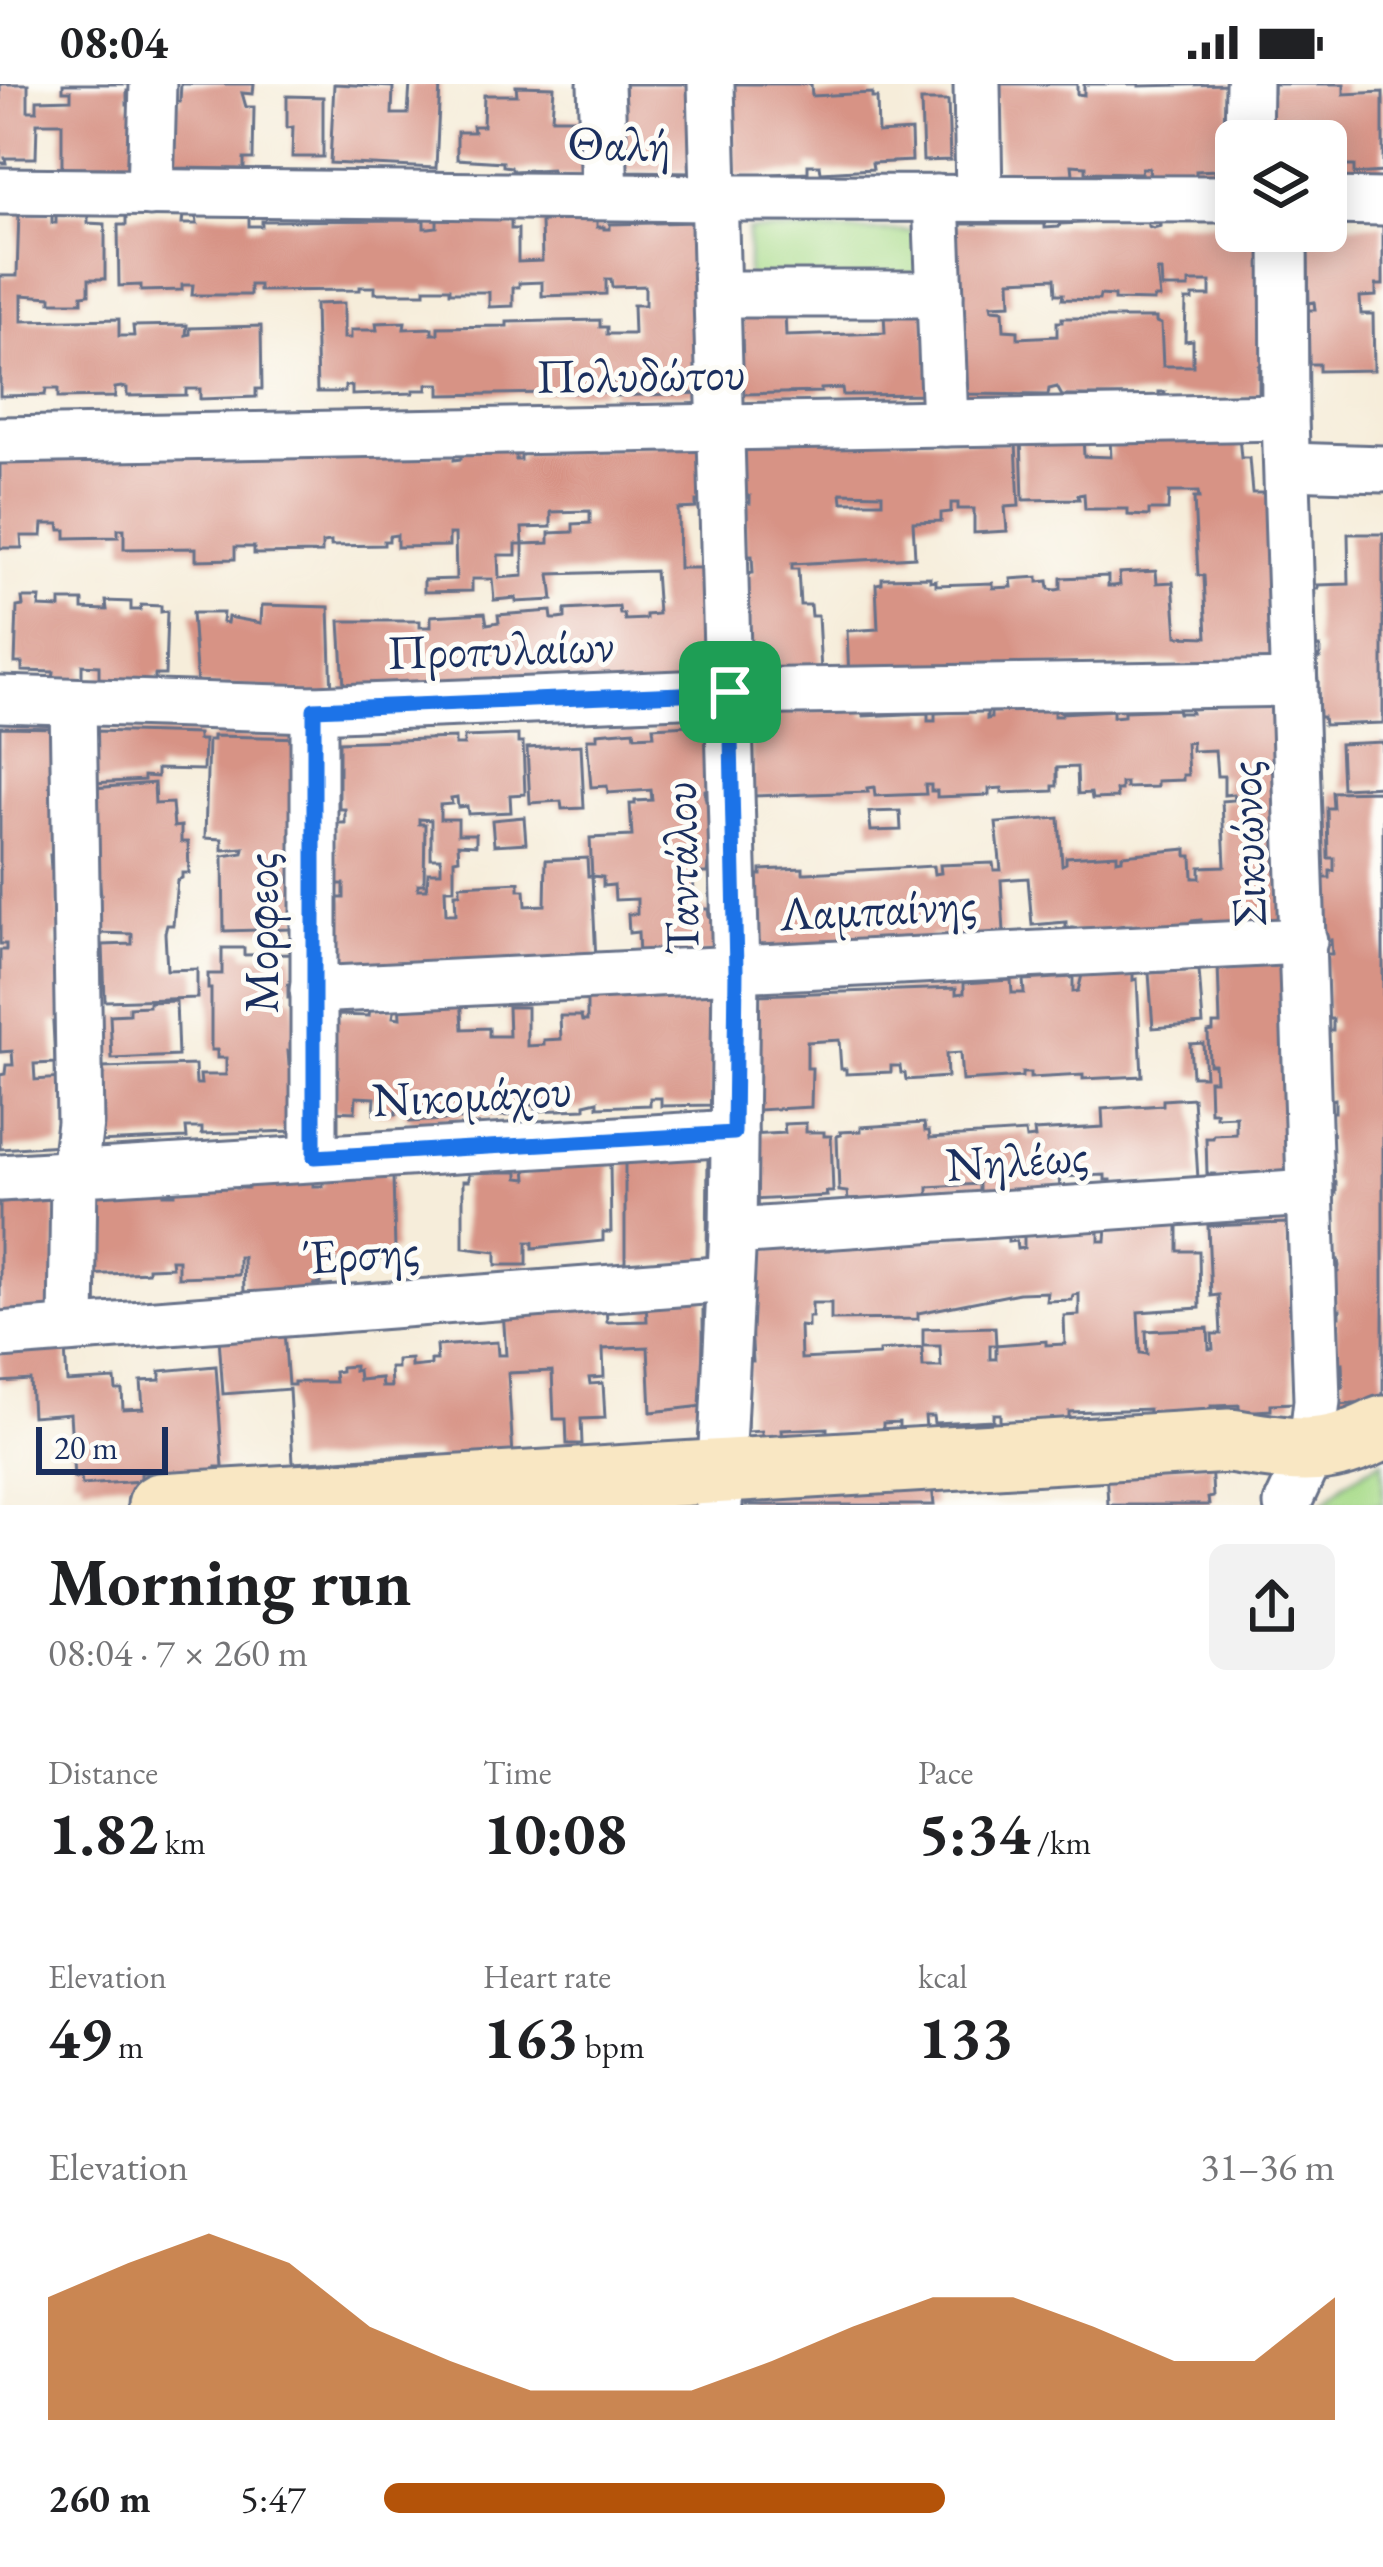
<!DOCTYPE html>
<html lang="en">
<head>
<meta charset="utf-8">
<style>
  :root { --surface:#fff; --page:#f2f2f2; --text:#202124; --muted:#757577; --accent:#b45309 }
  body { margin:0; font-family:"EB Garamond",serif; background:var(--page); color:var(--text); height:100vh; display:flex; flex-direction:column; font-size:45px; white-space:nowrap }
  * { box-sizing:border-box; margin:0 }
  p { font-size:39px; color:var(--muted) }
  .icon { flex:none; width:66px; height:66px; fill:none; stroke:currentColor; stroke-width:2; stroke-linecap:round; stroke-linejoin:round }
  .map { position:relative; height:1421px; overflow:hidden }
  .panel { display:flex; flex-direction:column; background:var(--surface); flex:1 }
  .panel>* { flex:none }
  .controls { position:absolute; left:1215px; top:36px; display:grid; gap:24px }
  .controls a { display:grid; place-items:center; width:132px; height:132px; border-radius:18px; background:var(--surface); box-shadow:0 6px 30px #0003; font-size:60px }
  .scale { position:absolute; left:36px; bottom:30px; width:132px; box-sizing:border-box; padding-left:12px; border:6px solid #1b2f5e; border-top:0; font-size:33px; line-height:42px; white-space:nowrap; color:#1b2f5e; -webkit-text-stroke:9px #fdfcf7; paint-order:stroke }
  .pin { position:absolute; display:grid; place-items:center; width:102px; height:102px; color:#fff; margin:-51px; border-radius:24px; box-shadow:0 6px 18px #0006 }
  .round { display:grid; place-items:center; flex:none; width:126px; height:126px; border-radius:18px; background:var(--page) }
  .summary { display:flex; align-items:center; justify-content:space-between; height:204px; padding:0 48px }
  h1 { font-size:66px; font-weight:700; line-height:90px }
  .figures { display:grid; grid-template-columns:repeat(3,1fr); gap:18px; height:204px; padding:12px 48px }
  .figures div { display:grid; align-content:center }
  .figures b { font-size:60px; font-weight:700 }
  .figures small { font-size:33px; font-weight:400 }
  .figures p { font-size:33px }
  .chart { height:336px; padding:24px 48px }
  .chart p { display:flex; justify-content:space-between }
  .chart svg { width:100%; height:216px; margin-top:12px; fill:var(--accent); opacity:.7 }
  ul { padding:0 48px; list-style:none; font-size:39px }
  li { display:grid; grid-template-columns:192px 144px 1fr; align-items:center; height:90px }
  li i { height:30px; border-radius:15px; background:var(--accent) }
  .status { display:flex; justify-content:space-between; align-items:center; height:84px; padding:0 60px; background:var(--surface); direction:ltr }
  .status svg { height:33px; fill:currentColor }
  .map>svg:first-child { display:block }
  .green { fill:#a8db8a; stroke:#628574; stroke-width:3 }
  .building { fill:#d79385; fill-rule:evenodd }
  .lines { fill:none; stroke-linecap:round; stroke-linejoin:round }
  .street-casing { stroke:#687289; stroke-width:51 }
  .secondary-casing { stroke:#687289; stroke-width:69 }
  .street { stroke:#fff; stroke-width:45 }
  .secondary { stroke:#f9e7c3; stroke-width:63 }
  .route-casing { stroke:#fff; stroke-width:24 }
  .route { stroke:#1a73e8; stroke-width:15 }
  .labels { text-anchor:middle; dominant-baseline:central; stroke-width:10; stroke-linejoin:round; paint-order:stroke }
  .street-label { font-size:48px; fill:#1b2f5e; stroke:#fdfcf7 }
</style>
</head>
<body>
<div class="status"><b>08:04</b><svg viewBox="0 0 49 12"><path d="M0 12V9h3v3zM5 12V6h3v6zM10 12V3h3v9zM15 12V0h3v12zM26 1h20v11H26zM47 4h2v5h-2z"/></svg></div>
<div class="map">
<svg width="1383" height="1421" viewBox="0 0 1383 1421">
  <rect width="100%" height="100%" fill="#fdfcf7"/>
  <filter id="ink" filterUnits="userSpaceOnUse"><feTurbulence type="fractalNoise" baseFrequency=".00833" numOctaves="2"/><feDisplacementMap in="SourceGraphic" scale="24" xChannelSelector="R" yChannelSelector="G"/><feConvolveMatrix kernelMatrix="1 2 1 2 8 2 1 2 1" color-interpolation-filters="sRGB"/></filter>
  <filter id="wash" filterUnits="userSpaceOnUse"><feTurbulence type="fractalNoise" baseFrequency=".004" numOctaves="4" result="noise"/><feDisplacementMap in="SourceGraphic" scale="48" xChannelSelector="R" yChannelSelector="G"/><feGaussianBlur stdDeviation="2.7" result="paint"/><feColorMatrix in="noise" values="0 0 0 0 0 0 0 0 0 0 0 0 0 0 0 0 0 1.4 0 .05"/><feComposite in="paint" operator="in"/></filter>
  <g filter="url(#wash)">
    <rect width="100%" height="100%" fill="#f6edda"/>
    <g class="green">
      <path d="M748,146L925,147V199H748Z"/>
      <path d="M1383,1376V1421H1321L1344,1400Z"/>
    </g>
    <g id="blocks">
      <g class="building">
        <path d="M0,0H28V27H37V16L71,15V7H63V0H136V7H127V21H135V80H127V84H62V39H37L36,74H5L6,79H0Z"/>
        <path d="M181,0H254L253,10L242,9L246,23H254L253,75H244V85L174,84L175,18H180Z"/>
        <path d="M334,0L393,3L392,30H408L410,0H440L436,84L330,79Z"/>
        <path d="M625,0H693L696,88L621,87L612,25L626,24Z"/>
        <path d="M731,0H811L812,12L872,9V14H877L878,49L911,47L912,77L872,79L873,85L821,88L820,81H808V88L735,92Z"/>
        <path d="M995,0H1077V10L1084,11V0H1139V2L1231,0L1229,75H1224V81L1218,86L1196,87V92H1150L1149,84H1142L1141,89L1086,88V82L1072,81L1073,90L1001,92Z"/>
        <path d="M1273,0H1344V10L1383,8V88L1354,90V82H1342V90H1326V57H1269L1268,9H1273Z"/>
        <path d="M516,2L554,3L552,34H594L596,91L551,93V85L513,87L511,83L503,82V78L457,75V48H474L473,42H483L484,11H517Z"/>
        <path d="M287,12L323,13V73H292L293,43L287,44Z"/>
        <path d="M921,17H948L950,76L923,77Z"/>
        <path d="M19,128L52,129V139H56V129H88V139L105,140V195H89V210L82,211V218H51V213L22,211V237L119,235V252H134L133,242L187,241L186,251L190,250V244L261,242L262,305H256V313L200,315V305H186V311L127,312V304L121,303L115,304V313L58,314V305H46L45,311L0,312V192H17Z"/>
        <path d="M183,130L182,140H197L196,130H249V142H262V137L424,136V144H429L437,143V132H511V145H518V178L542,177L541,137L597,135V143H604V145H610V140L699,138L701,213H694V225H701L704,309L613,312L612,295L608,296V303H602L603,308L440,311V300H427V306H413V309L352,311V302H345V308H317L315,220L344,219V254H351V246H377L376,239L405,238L404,245L432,244V250H438V243L507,242V238L600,236V243H607V250H634L633,221H645V202L612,203L611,195H606V210L542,212V198L519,199V203H513V222L489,223V208H450V204H425V209H375V203H360V206L259,207V201H250V211H192L193,201H182V206L141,207V201L119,202L118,141H126V131Z"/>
        <path d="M1147,136L1148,142L1153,144L1161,142V138H1236V147H1269L1268,273L1259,282V312H1164L1165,308H1159V312H1062L1057,303L1049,305L1048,311L956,310L951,140H1045V144L1059,143L1060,140ZM1157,187H1161L1162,204H1189V198H1210V212H1193V216H1186L1185,257L1193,256V282H1163L1161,240L1156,238V234H1062V238H1057V252L1018,254V247L1004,246L1003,226L992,225L991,221L1011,220L1010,196L1055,194L1056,210H1063L1062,215L1099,216L1100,211L1114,212V216L1154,217V214H1160Z"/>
        <path d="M1383,140V201H1376V212L1360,213L1361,230H1373L1374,286L1319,287V280H1309L1308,226H1315L1314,218L1309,219L1307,147H1326V141Z"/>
        <path d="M925,220L933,310L843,311L842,304L821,305V308L743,310L741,229L785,228L786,252L885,249L884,230Z"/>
        <path d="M740,349L1016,358L1019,422L1005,423L1007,447L974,449V425H958V419H951V428L941,429V437L913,438L915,473L792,480V485H798L800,521H810L811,532H818L821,588L750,598L745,490L753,489L752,472H745L743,418L750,419V412H740ZM841,409L882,410V418H842Z"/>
        <path d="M1083,352L1084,372L1111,373L1110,354L1239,353L1241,374H1249L1252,409H1270L1279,579L1179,584L1178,578L849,594L847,547L878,545L876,500L882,499V494L930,493V497L936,496V501L993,499V504L1012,503L1011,495L1038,493V498L1048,497L1049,505L1056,506L1061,505V494L1108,492V502H1114L1120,501L1119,489L1156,487L1157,499L1173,498L1177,552L1207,553L1204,492L1198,491L1194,414H1199L1198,408H1169L1168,426H1149V432L1128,431V425H1085L1084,410L1078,411L1079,415L1023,416L1021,353Z"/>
        <path d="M702,356L703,417H696V424L678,425L679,484H703L710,601L345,618L340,537H420V543H431V532L485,529L487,540L499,538L498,531L551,527L552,535H558L565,534V526L619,523L620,530H624L625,536L646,535V531L658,530L655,487L550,490L553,516L516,518V514L494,516L492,495H472V507L424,508V496L456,495L455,450H449V462L397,463V451L389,452V457H384V461L331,462V458L322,459V469L254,470V463H235V475L196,476V464L124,465V445H118V453L66,454V446H60L59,440H43L42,452H21L22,464H0V370H454V376L461,375L460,363L516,361V376H521V369H525ZM590,427V439L573,440V448L549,449V459L523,460V492L499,494L498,471H516V460H523L522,444L551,443V428Z"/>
        <path d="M1348,450H1383V639L1324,641L1323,633H1319L1317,575L1320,574V563H1316L1314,505H1318V501L1349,500Z"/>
        <path d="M22,514H40L39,523L60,524V517H83V525L107,526L106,517L131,518V526H140L141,521L161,522V528L167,527L165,591H155V600L99,599V582L82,581V597L53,596L54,588L22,587V579H15L17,523L23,522Z"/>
        <path d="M262,521L329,523L332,613L197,601L192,529H223L222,538L227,539L228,533L261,539Z"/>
        <path d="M1279,620L1283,704L1274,705V716H1280L1286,842L1202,845L1201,836L1191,837V843L1132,848L1131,841H1124L1120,842L1121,849L1072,850V844H1066V838L1032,841L1028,794L1001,796L1004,848L996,849L997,855L944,857L943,852H931V857L854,856V862L759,868L754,791H761V786L803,784V789H807L933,782L934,790L941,789L940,781L993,779L994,786H1001L996,739L1059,734L1062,781L1066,779V773L1117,770V776L1122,775V771L1187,765V772H1192L1193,794H1200V783L1225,782L1222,717L1235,716L1234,710L1224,711V692H1217L1215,666L1192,667V658L1186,659L1188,691H1183V696L1157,697V703L1126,704V699H1121V706H1116L1117,714L1092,715L1091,709L1078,710L1077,683L1057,684V702H1053V707L1002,709V704L989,705V711L937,713V707H931V701H925L926,710L875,712L874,703L867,704L868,708L753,712L749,629L864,624V632L928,629V637H935V629L987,627V635L991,634V628L1054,626V632H1061V629L1113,626V633L1124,632V627L1177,625L1178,629H1191L1190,625Z"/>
        <path d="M709,640L713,705L705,706V712L706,717H714L717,781L709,782L708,789H693L694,814H699V825H708L709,832H717L718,870L639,873L638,848L629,849L628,830H637V815L615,816L614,801L603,802V793L592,792L590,754L632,752L630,720H635V717L652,716L651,706L608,709L607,702L591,703L587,655H597V649L634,646L635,652L654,651L653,643Z"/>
        <path d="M0,643L59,644V698H52L50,702H55L58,771H50L51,785H58L61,850L54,851V863H61L65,938H53L55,979L34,980L35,996L62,994L60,1061L0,1065V991L5,990L6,981H13L12,967L0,968V866H6V860H0Z"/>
        <path d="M94,647L198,650V656H204L203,686L157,685V693L144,692V696L94,699Z"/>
        <path d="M518,651V659H523L525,710L510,711L511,728L468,730L467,722L458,723L457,713L451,714L452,720L440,721V735H458V750H476V761L458,760L459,774L454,775V805H445L446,830H456L455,809H460V801L519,798V806H525L526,822L545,821L546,776L587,774L588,792H592L596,876L528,879V872L524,873V879L466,881L465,875L336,888V814H344V800H335L336,739H345V725H339V658L455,654V661H464V653ZM419,735L431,736V774H441V788H428L427,805H418V800H424L425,740H419Z"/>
        <path d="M213,652L303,654L300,837L291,839V845L224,847L223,772L243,769L244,764L222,766V755L205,754L208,656H213Z"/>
        <path d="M1383,658V702L1342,704L1340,660Z"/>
        <path d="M581,661L584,724L562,725L561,717L530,719L527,664Z"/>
        <path d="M154,699L155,720L172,719L174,743L181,742V758H188L189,789H182V794L177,796L173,841H167L165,849L167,886L197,885V914L105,917L103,861L132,860V850L96,849V810H101L99,795H94V704Z"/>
        <path d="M1383,707V1318L1338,1321L1337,1304L1343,1303L1342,1279L1337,1280L1335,1232H1340V1225H1335L1333,1189L1338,1188L1339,1182L1338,1176L1335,1177L1333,1108L1336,1109V1098H1331L1328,1028H1335V1015L1329,1016L1327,946H1333V935H1327L1325,870H1332L1331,856L1324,857L1323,794H1330V787H1334V774H1328L1327,724H1333L1332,708Z"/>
        <path d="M900,727L901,746L871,747L869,728Z"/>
        <path d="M524,733L526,759L494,761L492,736Z"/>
        <path d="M222,864H244V871L293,870L294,899L288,900V914H295L296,967H288L289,981H294L293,1047L202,1050V1044H186L187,1054L98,1058L95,990L104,989L103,984L195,981L196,1000H201L200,991H226V974H217V966H211V905H208V890H222Z"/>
        <path d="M1285,877L1290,1024L1284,1025L1285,1039H1290L1292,1093L1215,1096V1090H1207L1206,1054H1213L1214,1051L1236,1050V1032L1216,1033V1028H1210L1209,996H1215L1214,980H1209L1208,948L1213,947V940H1220L1218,879Z"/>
        <path d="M1199,886L1203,940L1153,944L1149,889Z"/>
        <path d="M1133,889V896L1137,895L1142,992L1083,995V991L1030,994V989H1022V993L962,997L960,969L946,970L947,993L906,996L905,989H901L900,982H891V988L846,990V985H841L839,956L807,958V984H812L811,1023L758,1026L759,1020L751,1021L757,911L956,904V910L964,909V899L1011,896L1012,909H1024L1023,896L1073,893V908L1078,907L1082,891Z"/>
        <path d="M712,901L713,1021L661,1022V1014H650V1021L598,1023V1017L585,1020V1025L535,1027V1021L523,1022V1031L474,1033V1023H467L468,1029L461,1030V1035L410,1038L409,1032H405L404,1015H396V1030H374L375,1014L356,1013L355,1028L332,1027L334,931L369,932L370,923H395L393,933L400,934L399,914L461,911L463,945L489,944V952H509L508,923H527V962L544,961V956L561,955L560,932H581L582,937H587V906Z"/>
        <path d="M176,917L178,972L112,975L110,931L129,930V923L149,922V918Z"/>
        <path d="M1203,959L1205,992H1192L1190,960Z"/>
        <path d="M1193,1014L1198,1095L1111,1100V1096H1105V1091L1059,1093L1060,1104L979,1108V1100L928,1103V1112L848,1116L847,1108L839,1107L837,1052L841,1051L840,1048L861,1047V1043L924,1039L925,1047H929L930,1054L1025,1048L1026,1055L1035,1054L1034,1047L1103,1043L1102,1025L1163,1021V1016Z"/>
        <path d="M806,1039V1048H824V1052H831L833,1108H826L827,1112L751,1116L748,1051L785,1049L784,1040Z"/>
        <path d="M708,1070L707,1176L625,1181V1075Z"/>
        <path d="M610,1079L611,1148H603V1157L533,1164V1158H527V1181H496V1168L463,1164V1097H469V1088H518V1094L527,1095L526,1083Z"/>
        <path d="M385,1086V1094L393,1093L395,1166H389L388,1174L324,1179V1174L320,1175V1200H314V1210L251,1212V1208H244L243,1173H239V1191L178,1193V1176H171L172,1183L148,1184V1188L86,1191V1108L164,1105V1110H175V1102L236,1100V1104H248V1095L313,1093V1102H323V1091Z"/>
        <path d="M55,1115L59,1232L0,1236V1118Z"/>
        <path d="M1287,1139L1294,1319L1271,1320V1326L1239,1328V1321L1215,1322H1211V1330L1149,1332V1325L1069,1328V1337L1000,1342V1330H993V1336L934,1339L933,1332H925L926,1344L899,1346V1338L883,1339V1346L827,1349V1344L782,1346L783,1355L762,1356V1347L747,1348L748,1277H753L751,1241L745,1242L748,1164L821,1162V1166H830L831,1159L1008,1149V1158L1016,1157L1017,1165L1024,1164V1148L1099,1143V1157H1106L1107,1143L1178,1141V1167H1199L1200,1224L1138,1228L1140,1269L1147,1270L1146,1247L1208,1244L1209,1265H1213L1212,1250H1221L1219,1211L1211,1212L1208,1142ZM1047,1208L1046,1217L1072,1216L1073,1211L1079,1210V1231L1064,1232L1065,1260L1046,1261V1257L996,1261V1275H990V1261H996L995,1243L923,1245V1262H940L941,1283H923L922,1264L879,1267V1271L801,1275L800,1242L808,1243V1233H812V1219H831V1236L918,1235V1229L1019,1209Z"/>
        <path d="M703,1211V1322L651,1328L648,1263L603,1265L604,1293L589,1294L590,1300L603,1299L605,1334L581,1335L582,1360H567L566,1335H554L552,1287L508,1289L513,1372L438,1378L437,1369L293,1379L289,1305L223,1310L219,1253L284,1248L288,1301H294V1298H335L334,1288L341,1287V1283L354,1282V1287L358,1286L359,1296L381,1294L382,1303H391L390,1284H397V1276L411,1275V1283L431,1281V1276H437L436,1262L497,1258L498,1271H506L503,1226L606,1221L607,1238L647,1237L646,1217Z"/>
        <path d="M65,1264L67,1298L115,1295L116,1306H122L123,1325L143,1324L141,1297L160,1296V1287L216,1282L223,1383H216V1392L156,1397L155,1388L141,1389V1397L82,1401L81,1394H74L70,1329L32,1332L30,1296L0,1298V1268Z"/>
        <path d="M1211,1379L1213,1413L1208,1414L1209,1421H1108L1106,1384Z"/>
        <path d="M932,1402L934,1421H746L745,1406Z"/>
      </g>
    </g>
  </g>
  <g filter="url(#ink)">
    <use href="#blocks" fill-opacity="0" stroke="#687289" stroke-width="3"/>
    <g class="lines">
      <defs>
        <g id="street">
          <path d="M601,0L605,112"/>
          <path d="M711,0L736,886L733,1148L719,1421"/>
          <path d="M977,0L979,114"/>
          <path d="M1248,57L1249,0"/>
          <path d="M0,107L714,114L1236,115"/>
          <path d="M150,109L153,0"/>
          <path d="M936,114L945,339"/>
          <path d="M1326,117L1383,118"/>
          <path d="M1284,147L1285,333L1317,1317L1311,1369L1287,1421"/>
          <path d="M717,210H940"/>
          <path d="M0,356L1285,333"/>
          <path d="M1288,382L1383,385"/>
          <path d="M0,615L314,625L730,608L1294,599"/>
          <path d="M313,906L1304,857"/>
          <path d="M314,1073V625"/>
          <path d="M0,1094L734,1049"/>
          <path d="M733,1148L1308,1109"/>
          <path d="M72,1245L74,1088L80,1039L73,619"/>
          <path d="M0,1251L730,1195"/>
        </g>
        <path id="secondary" d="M160,1421L1229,1357C1293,1366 1322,1376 1383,1344"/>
      </defs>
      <use href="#street" class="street-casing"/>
      <use href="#secondary" class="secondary-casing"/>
      <use href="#street" class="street"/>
      <use href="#secondary" class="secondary"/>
    </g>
  </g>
  <g class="lines" filter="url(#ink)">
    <defs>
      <path id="route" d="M730,608L736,886L734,1049L314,1073V625Z"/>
    </defs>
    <use href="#route" class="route-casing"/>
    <use href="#route" class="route"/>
  </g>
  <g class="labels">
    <g class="street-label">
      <text transform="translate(619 59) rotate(1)">Θαλή</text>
      <text transform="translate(641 290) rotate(-1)">Πολυδώτου</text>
      <text transform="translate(501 564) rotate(-2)">Προπυλαίων</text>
      <text transform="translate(1246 760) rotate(-92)">Σικυώνος</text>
      <text transform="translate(680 784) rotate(-91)">Ταντάλου</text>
      <text transform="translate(878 824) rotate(-3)">Λαμπαίνης</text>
      <text transform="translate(260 849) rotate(-90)">Μορφεος</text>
      <text transform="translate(472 1010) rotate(-3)">Νικομάχου</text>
      <text transform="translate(1017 1075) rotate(-4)">Νηλέως</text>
      <text transform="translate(361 1169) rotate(-4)">Έρσης</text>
    </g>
  </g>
</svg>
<div class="controls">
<a><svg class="icon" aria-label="layers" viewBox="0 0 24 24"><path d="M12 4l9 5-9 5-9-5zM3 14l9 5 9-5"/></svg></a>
</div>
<div class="scale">20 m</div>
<div class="pin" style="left:730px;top:608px;background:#1e9e55"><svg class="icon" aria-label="arrive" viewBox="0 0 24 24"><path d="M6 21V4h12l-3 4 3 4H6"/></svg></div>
</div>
<section class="panel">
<div class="summary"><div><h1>Morning run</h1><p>08:04 · 7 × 260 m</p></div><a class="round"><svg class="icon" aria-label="share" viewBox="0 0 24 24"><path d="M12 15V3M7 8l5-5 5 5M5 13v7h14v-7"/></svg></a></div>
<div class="figures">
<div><p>Distance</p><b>1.82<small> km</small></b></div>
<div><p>Time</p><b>10:08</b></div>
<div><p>Pace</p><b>5:34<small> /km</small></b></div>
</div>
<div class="figures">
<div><p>Elevation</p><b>49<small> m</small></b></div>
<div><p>Heart rate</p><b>163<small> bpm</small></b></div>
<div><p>kcal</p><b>133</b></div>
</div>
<div class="chart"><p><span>Elevation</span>31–36 m</p>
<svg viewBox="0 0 160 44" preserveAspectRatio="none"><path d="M0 44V19L10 12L20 6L30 12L40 25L50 32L60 38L70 38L80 38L90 32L100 25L110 19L120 19L130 25L140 32L150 32L160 19V44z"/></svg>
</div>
<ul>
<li><b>260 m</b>5:47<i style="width:59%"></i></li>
</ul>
</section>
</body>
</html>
